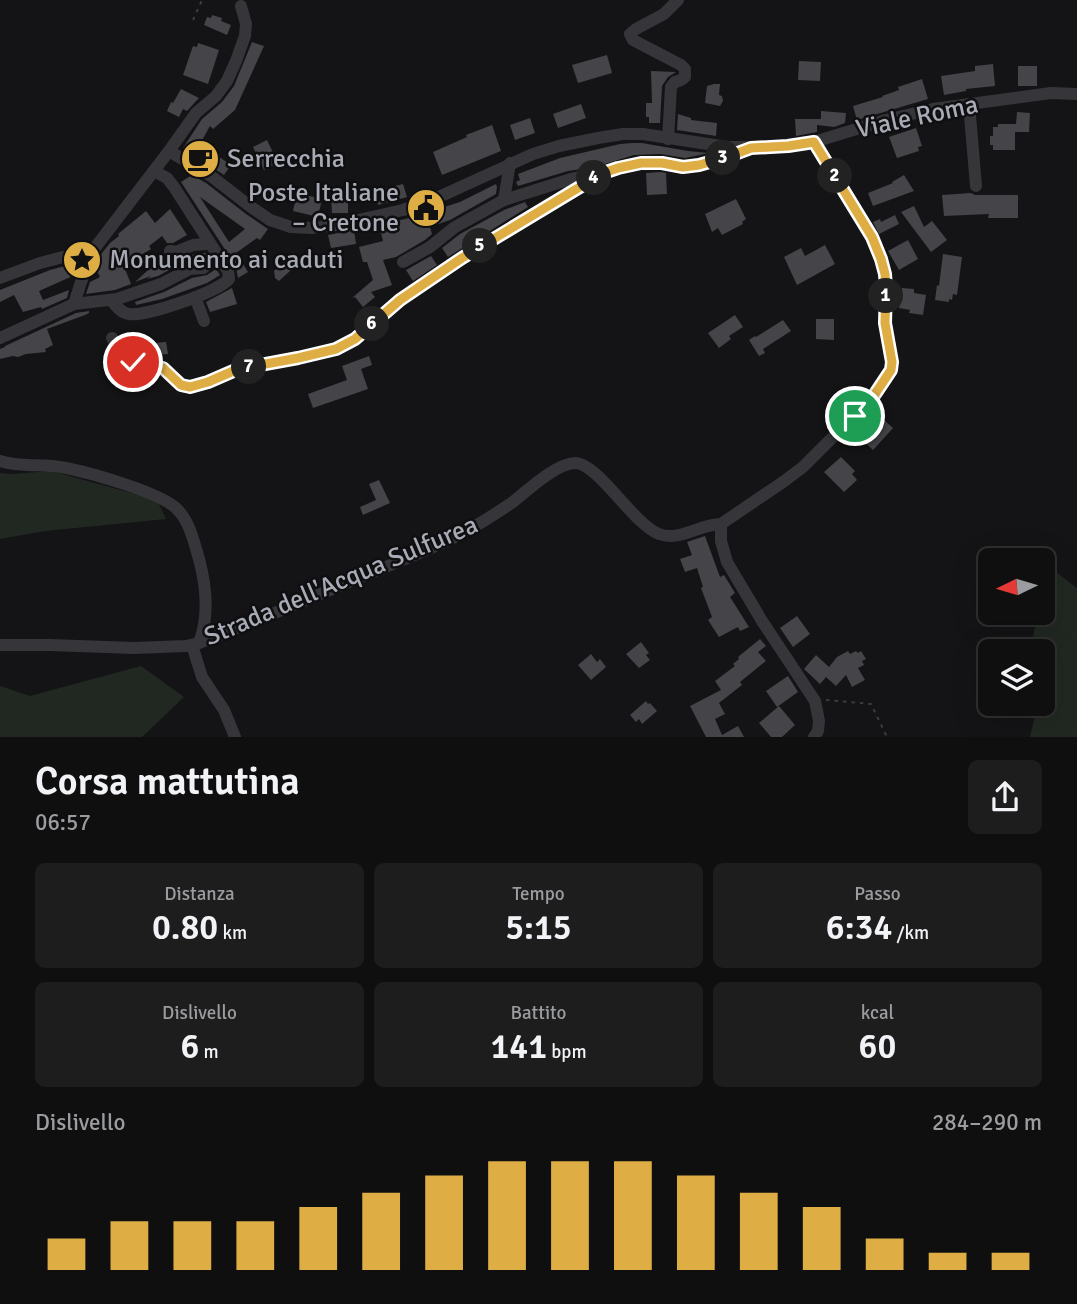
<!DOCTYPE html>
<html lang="it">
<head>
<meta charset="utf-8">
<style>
  :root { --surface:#0f0f10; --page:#1d1d1e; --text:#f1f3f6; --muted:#9b9c9f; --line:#2f2f30; --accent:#deae45 }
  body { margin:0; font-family:Signika,sans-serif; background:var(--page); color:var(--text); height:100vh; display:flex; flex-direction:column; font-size:26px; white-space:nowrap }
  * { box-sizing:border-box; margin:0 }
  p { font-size:23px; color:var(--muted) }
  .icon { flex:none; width:38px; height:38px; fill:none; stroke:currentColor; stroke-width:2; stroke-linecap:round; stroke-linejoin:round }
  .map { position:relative; height:737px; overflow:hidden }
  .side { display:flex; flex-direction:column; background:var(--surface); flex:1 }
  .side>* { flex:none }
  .needle { width:46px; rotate:265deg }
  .controls { position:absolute; left:978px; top:548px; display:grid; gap:14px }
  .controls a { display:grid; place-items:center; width:77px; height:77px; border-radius:10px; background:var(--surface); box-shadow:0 7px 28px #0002,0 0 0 2px var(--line); font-size:35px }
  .pin { position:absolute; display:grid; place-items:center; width:60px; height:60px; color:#fff; margin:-30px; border:4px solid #fff; border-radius:50%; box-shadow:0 2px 7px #0007 }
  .km { position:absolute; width:35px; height:35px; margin:-18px; border-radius:50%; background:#222; color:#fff; font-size:19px; line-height:35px; text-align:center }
  .round { display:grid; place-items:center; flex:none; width:74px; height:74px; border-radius:10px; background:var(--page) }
  .head { display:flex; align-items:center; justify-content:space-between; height:119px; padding:0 35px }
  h1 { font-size:38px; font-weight:600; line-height:52px }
  .stats { display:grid; grid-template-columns:repeat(3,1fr); gap:10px; height:119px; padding:7px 35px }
  .stats div { display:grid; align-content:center; border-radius:10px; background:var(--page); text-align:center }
  .stats b { font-size:35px; font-weight:600 }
  .stats small { font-size:19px; font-weight:400 }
  .stats p { font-size:19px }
  .chart { height:196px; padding:14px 35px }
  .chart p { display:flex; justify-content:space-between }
  .chart svg { width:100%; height:126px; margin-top:7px; stroke:var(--accent); stroke-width:6 }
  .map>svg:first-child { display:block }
  .green { fill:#212822 }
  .building { fill:#444449; fill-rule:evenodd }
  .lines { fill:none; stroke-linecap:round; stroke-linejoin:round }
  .path { stroke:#3c3d41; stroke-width:2; stroke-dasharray:3.5 5; stroke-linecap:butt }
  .minor { stroke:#36363a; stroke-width:12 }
  .route-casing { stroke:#fff; stroke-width:14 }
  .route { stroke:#deae45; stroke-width:9 }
  .labels { text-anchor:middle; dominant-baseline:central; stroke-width:5; stroke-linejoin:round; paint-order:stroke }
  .street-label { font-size:26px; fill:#a8abb5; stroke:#0f0f11 }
  .poi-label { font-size:26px; fill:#a8abb5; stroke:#0f0f11; text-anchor:start }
</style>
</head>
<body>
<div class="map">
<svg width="1077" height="737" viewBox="0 0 1077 737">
  <rect width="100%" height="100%" fill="#141416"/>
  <g class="green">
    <path d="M51,471L157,500L166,519L45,531L0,539V473L12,474Z"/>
    <path d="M1048,566L1077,588V737H1030L1036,711V704H1043V651H1033L1032,641L1038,613L1043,612V590Z"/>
    <path d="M141,666L184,697L142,737H0V686L30,696Z"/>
  </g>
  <g class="building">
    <path d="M212,15L222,18L221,21L231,25L227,35L204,25L207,17L211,18Z"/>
    <path d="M252,42L264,46L235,110L213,129L210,126L200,144L231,165L224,175L183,148L202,119L222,102L234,86Z"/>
    <path d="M198,43L219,50L208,84L183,75L193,46L197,47Z"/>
    <path d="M607,55L612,73L578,83L572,65Z"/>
    <path d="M799,61L821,62L820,81L798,80Z"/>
    <path d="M993,64L995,86L966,89V91L944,95L941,76L975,71V66Z"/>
    <rect x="1018" y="66" width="19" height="20"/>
    <path d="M651,71L676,72L668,77L662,86L660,123H649V117H646V103H652Z"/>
    <path d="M922,79L928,99L857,120L853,106L883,97L882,96L899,90L898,87Z"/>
    <path d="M714,84H720L719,95L722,96L723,101L720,106L705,103L707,86Z"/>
    <path d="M181,89L199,98L187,111L183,109L179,117L167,111L171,102L173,103Z"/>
    <path d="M581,104L586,118L558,128L553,114Z"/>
    <path d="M821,111L846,113L845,123L834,127L817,125V132L796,136L795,119H821Z"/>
    <path d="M1017,112L1030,113L1029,132H1015V150H993V145H990V136H993V127H998V124H1016Z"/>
    <path d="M678,114L691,118V120L717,123L716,136L677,130Z"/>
    <path d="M530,118L535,133L515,140L510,125Z"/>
    <path d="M492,125L501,151L442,175L433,152L467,137L466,135Z"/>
    <path d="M916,128L922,146L918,147L919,151L897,158L889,137Z"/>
    <path d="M267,140L278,163L264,170L253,147Z"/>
    <path d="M632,143H642L688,151L709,153L685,158L661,154L634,155L595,167L568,171L518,186L516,182L520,180L518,174L560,158L620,144Z"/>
    <path d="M661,172L666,173L667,194L647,195L646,173Z"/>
    <path d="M192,175L206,183L246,214L268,229L260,240L257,238L236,253L248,272L238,278L236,267L227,252L224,248L181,182ZM200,197L245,229L229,242Z"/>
    <path d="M904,175L914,191L873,206L868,193L893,183L892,182Z"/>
    <path d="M403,184L407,197L378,205L375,191Z"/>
    <path d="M496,184L497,187L496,194L450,220L430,227L432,234L425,240L396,257L383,260L392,285L371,292L375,297L363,307L355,297L352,298L373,280L367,262H363L359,247L383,241L379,225L418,216L444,207L460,202Z"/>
    <path d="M297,193L322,199L318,217L293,211Z"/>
    <path d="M971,193L975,195H1018V218H988L989,214L944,216L942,195Z"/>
    <path d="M331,197H348V213H332Z"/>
    <path d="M736,199L746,219L742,222L743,224L722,235L718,228L712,232L705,214Z"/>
    <path d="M525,202L528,207L448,257L442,248L460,234L504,210Z"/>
    <path d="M914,206L924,227L932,221L947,240L931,252L901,212Z"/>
    <path d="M170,209L187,235L173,243H167L162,236L149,246L151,249L130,262L132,264L125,269L131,284L115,290L86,294L90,282L100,277L96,269L102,253L110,243L119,236L118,234L146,211L155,223Z"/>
    <path d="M895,215L899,224L879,234L873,222L880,219L881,222Z"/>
    <path d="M354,230L356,244L331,248L328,235Z"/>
    <path d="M908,240L918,259L899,270L888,251Z"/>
    <path d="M825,245L835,264L797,285L784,257L801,248L805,256Z"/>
    <path d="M293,252L301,261L279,281L275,278L274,271Z"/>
    <path d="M206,253L207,254L200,259L186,261L158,276L147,279L151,276L135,282L148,270L165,259L167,262L171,260H179L195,254Z"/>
    <path d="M943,254L962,257L957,295L953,294L952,300L949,299V302L935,300L937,285L939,286Z"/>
    <path d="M431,256L437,265L413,281L406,270Z"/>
    <path d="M80,262L75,275L39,291L43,300L69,290L67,298L42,309L41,307L23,312L14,295L0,302V290L50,270Z"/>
    <path d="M216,269L220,275L207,283L162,299L136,305L135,302L164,292L192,278L207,275Z"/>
    <path d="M232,288L237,304L210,312L206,302Z"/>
    <path d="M902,288L914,289V293L926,295L923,315L909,313L910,310L899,308Z"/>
    <path d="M89,311V313L85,315L47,329L53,345L45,349L46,352L26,354L18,357L13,356L0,359V349L5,347V346L76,313Z"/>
    <path d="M735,315L743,327L729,336L731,339L719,348L708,333Z"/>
    <path d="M816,319H834V340L816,339Z"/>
    <path d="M783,320L791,331L763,349L765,353L759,356L749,340L755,336L756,337Z"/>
    <path d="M166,342L168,354L142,356L133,352L128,345Z"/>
    <path d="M369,356L372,365L361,369L368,389L313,408L308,394L347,380L342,366Z"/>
    <path d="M876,413L893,428L873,450L856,434Z"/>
    <path d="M841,457L855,471L852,474L857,480L844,492L824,472Z"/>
    <path d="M379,480L390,503L363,515L360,507L376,500L369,484Z"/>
    <path d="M705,536L720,577L724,575L735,593L730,597L749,627L740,631L738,627L719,637L708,620L712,617L701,588L703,587L697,568L685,572L680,559L692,555L687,542Z"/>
    <path d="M797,616L810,634L793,647L780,628Z"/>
    <path d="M760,639L766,646L758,652L766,661L740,682L742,685L719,703L725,714L715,719L722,735L738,726L744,737H706L690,706L721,690L715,681L735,666L733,664L739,659L738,657Z"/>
    <path d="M641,642L649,653L646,655L650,660L639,668L626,654Z"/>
    <path d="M848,651L850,654L856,651L858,653L861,651L866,659L862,661L864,665L858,668L865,680L852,687L846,675L836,686L826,677L820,684L804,669L816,655L829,667L837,657Z"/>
    <path d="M591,654L597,662L600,659L606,667L591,680L578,665Z"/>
    <path d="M788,676L798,692L777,707L766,691Z"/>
    <path d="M646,701L648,704L650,703L657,711L642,724L639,719L636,722L630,715Z"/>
    <path d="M779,706L795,725L782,737H771L759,723Z"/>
  </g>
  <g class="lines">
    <g class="path">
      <path d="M193,20L202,0"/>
      <path d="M826,700L871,704L887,737"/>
    </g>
    <g class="minor">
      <path d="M969,104L976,186"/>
      <path d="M668,139L671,87L675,82L681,80L685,77V69L681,65L633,40L630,34L636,29L664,14L678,0"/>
      <path d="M169,151L211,176L251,207L270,220L291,227L311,228L336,225L403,210L441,196L533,154L559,146L598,138L623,134H643L727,147H778L814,142L886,120L933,109L1051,93L1077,94"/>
      <path d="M504,200L510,163"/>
      <path d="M170,251L176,252L193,245L205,244"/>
      <path d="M403,262L430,247L455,227L504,200L571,179L592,175"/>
      <path d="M0,278L40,263L94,249"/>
      <path d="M195,297L204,321"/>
      <path d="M111,300C116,306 121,313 129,314C145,317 218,292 229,279L228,271L174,187L167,178L154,171"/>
      <path d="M74,304L81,282L94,249L169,151L196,113L216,96L227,81L236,61L245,36L246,24L241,6"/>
      <path d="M0,338L74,304L117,299L161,284L190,269L203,268L220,256"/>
      <path d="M112,338L123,354L128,359L139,364L163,368L178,383L190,387L203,384L243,368L329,351L354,339L400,300L473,251L598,175C617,167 637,161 657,163C667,163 675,167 685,167C705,165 724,158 743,150"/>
      <path d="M0,461C17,467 35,464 53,466C79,469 162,492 178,510C190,523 194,542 199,559C206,585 209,617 199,643"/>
      <path d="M0,645H50L134,648L186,646L199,643C252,623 304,601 356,579C397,562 439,547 477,525C489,518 501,510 513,502C528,490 555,464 575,463C598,463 633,524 659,534C679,542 700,524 721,524"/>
      <path d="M192,645L202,677L224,710L235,737"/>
      <path d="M814,737L818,731L819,721L815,701L762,621L727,562L721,541V524L783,482L803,467L870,400L891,370L892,362L885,323L886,283L881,259L869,232L814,142"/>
    </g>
  </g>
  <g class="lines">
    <defs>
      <path id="route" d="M133,362L163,368L181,385L190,387L208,382L238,369L298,358L336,349L355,339L400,300L462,258L603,173L618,168L641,163H662L683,167L699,165L727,157L751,148L788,146L814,142L872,237L881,259L885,274L886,287L885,323L892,362L891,370L875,394L855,416"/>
    </defs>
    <use href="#route" class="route-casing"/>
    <use href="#route" class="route"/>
  </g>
  <defs>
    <symbol id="cafe-disc" viewBox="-11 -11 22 22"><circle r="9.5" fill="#deae45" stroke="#0f0f11"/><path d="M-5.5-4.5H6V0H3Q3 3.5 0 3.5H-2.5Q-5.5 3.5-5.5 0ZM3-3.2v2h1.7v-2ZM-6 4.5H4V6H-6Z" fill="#111"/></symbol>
    <symbol id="civic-disc" viewBox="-11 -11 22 22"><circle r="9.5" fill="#deae45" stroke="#0f0f11"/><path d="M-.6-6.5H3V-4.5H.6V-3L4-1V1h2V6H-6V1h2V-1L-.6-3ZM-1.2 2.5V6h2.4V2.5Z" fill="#111"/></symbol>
    <symbol id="sight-disc" viewBox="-11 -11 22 22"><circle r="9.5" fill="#deae45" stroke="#0f0f11"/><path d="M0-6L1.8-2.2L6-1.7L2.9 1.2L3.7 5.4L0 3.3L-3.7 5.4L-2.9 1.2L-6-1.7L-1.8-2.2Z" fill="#111"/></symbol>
  </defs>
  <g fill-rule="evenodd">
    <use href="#cafe-disc" x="178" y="137" width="44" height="44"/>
    <use href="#civic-disc" x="404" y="186" width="44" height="44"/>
    <use href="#sight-disc" x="60" y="238" width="44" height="44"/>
  </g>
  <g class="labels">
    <g class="street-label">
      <text transform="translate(917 117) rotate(-12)">Viale Roma</text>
      <text transform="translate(341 581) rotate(-23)">Strada dell'Acqua Sulfurea</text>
    </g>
    <g class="poi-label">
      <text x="227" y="159">Serrecchia</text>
      <text x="399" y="193" text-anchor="end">Poste Italiane<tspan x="399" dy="30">– Cretone</tspan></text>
      <text x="109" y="260">Monumento ai caduti</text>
    </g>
  </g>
</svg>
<div class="controls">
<a><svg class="needle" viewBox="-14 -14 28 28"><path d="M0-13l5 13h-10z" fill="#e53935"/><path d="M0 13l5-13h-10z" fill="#9b9c9f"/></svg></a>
<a><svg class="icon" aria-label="layers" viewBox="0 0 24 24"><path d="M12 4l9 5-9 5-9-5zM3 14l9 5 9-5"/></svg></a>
</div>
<div class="pin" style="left:855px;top:416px;background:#1e9e55"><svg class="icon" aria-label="arrive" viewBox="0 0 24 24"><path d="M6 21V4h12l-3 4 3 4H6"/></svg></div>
<div class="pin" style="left:133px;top:362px;background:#d93025"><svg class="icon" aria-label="check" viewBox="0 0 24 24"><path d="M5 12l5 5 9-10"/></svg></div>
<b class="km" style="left:886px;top:296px">1</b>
<b class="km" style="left:835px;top:176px">2</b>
<b class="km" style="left:723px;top:158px">3</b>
<b class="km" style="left:594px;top:178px">4</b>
<b class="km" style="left:480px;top:246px">5</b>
<b class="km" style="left:372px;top:324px">6</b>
<b class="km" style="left:249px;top:367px">7</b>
</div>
<section class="side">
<div class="head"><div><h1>Corsa mattutina</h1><p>06:57</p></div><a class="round"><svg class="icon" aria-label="share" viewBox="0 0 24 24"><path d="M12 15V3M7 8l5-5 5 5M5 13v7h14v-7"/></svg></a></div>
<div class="stats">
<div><p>Distanza</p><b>0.80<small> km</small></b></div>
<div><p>Tempo</p><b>5:15</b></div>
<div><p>Passo</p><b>6:34<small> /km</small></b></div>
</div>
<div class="stats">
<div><p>Dislivello</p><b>6<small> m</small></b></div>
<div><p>Battito</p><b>141<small> bpm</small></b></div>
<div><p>kcal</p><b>60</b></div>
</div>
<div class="chart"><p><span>Dislivello</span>284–290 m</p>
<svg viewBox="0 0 160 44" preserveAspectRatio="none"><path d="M5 44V33M15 44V27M25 44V27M35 44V27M45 44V22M55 44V17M65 44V11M75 44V6M85 44V6M95 44V6M105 44V11M115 44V17M125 44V22M135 44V33M145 44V38M155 44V38"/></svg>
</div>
</section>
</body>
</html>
